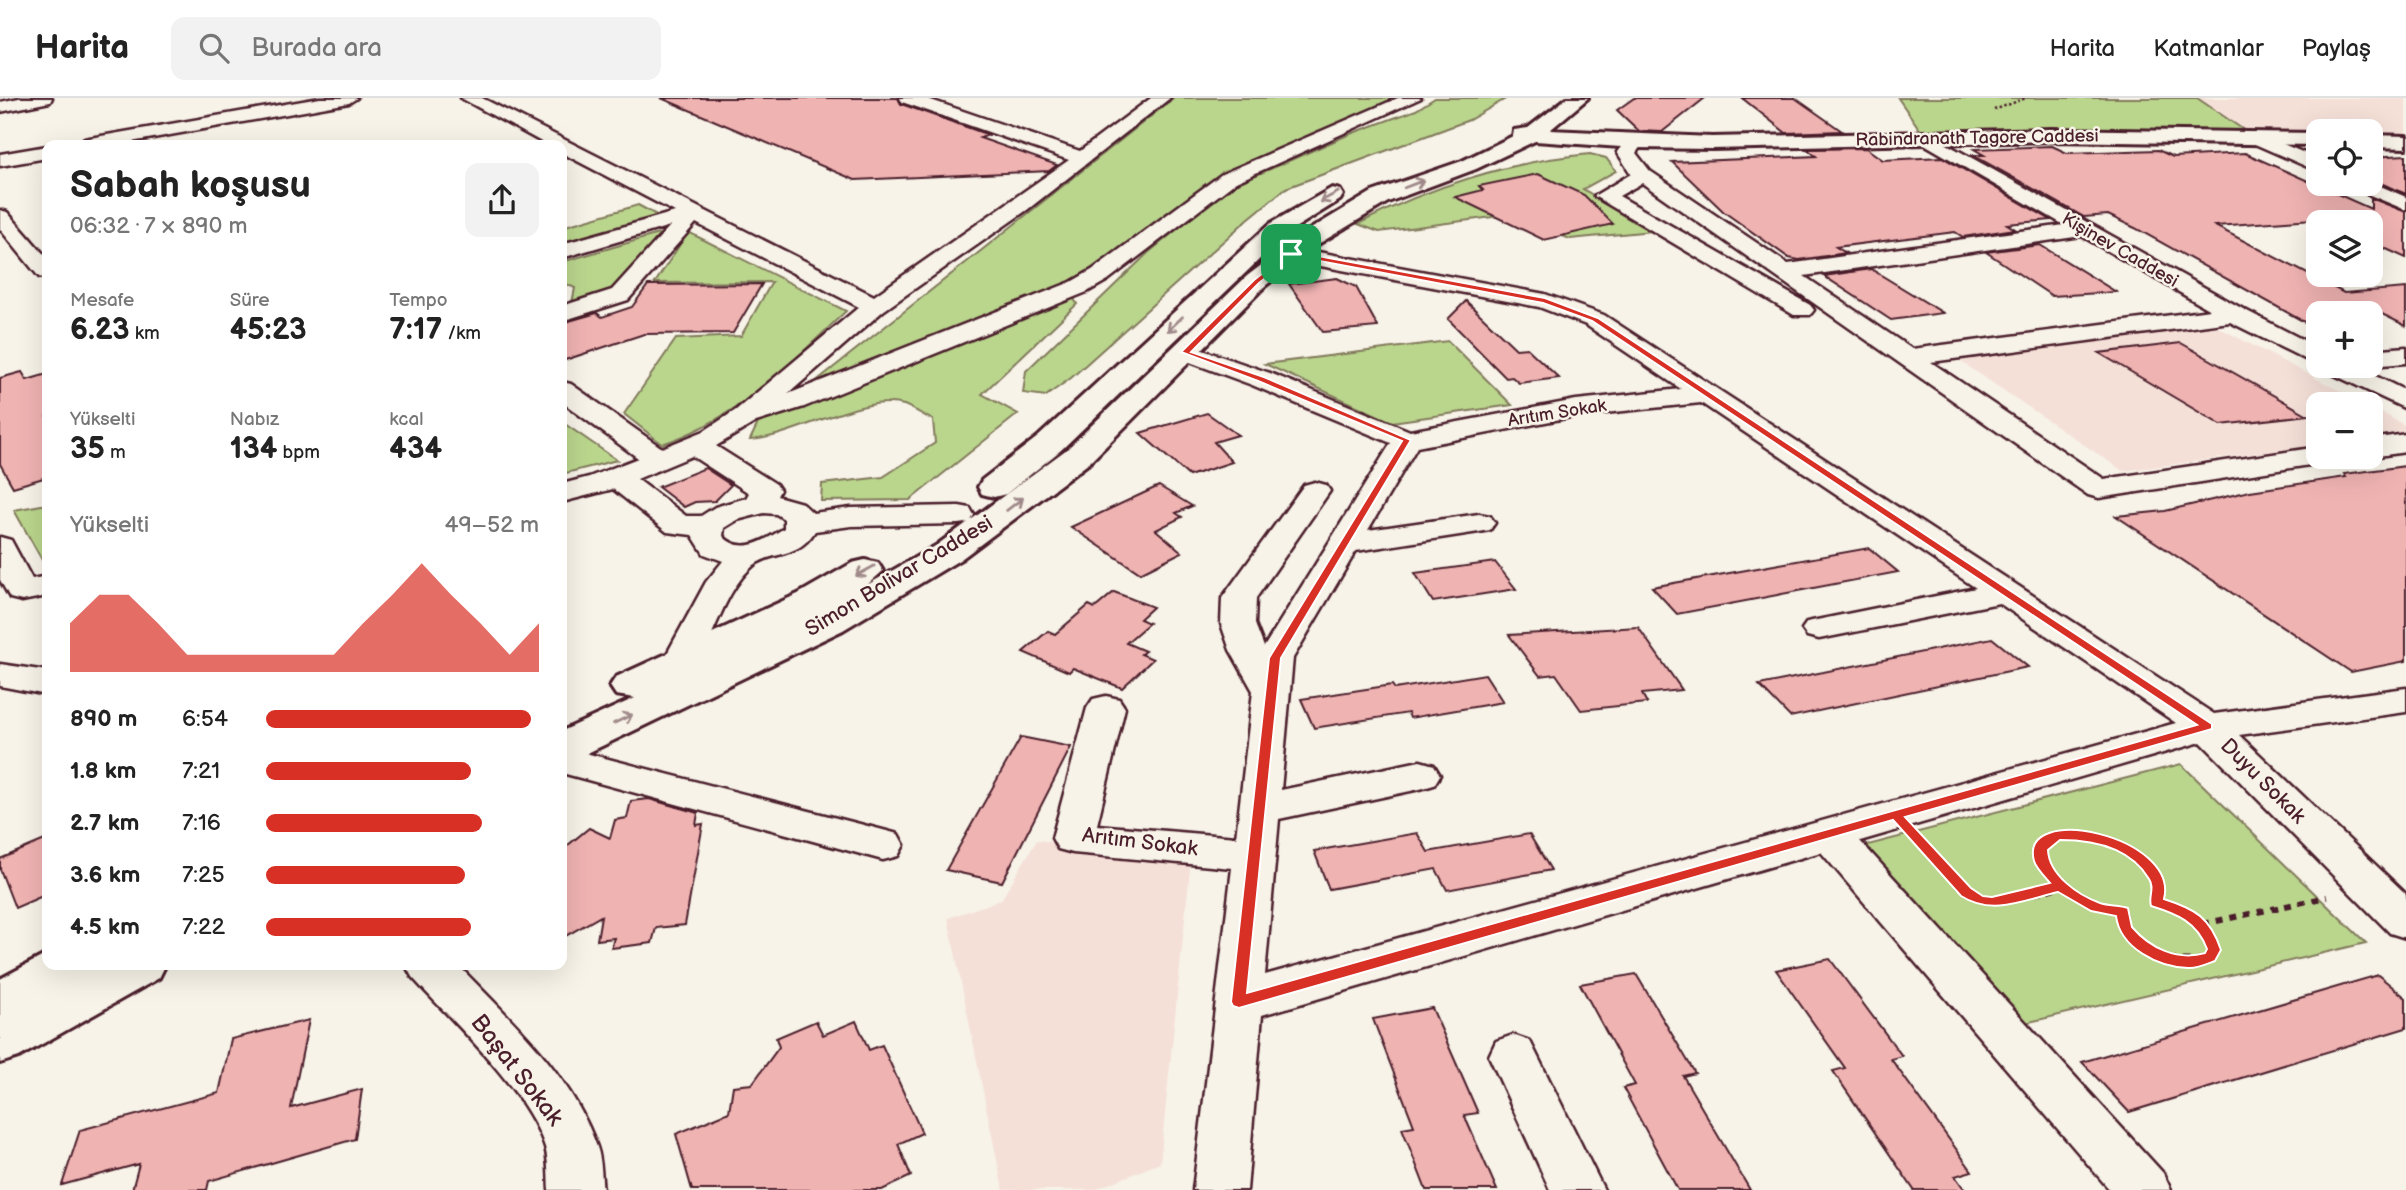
<!DOCTYPE html>
<html lang="tr">
<head>
<meta charset="utf-8">
<style>
  :root { --surface:#fff; --page:#f2f2f2; --text:#222; --muted:#767676; --line:#e0e0e0; --accent:#d93025 }
  body { margin:0; font-family:"Balsamiq Sans",sans-serif; background:var(--page); color:var(--text); height:100vh; display:flex; flex-direction:column; font-size:26px; white-space:nowrap }
  * { box-sizing:border-box; margin:0 }
  p { font-size:23px; color:var(--muted) }
  .icon { flex:none; width:38px; height:38px; fill:none; stroke:currentColor; stroke-width:2; stroke-linecap:round; stroke-linejoin:round }
  .map { position:relative; flex:1; overflow:hidden }
  .sheet { position:absolute; left:42px; top:42px; width:525px; height:830px; display:flex; flex-direction:column; background:var(--surface); border-radius:14px; box-shadow:0 7px 28px #0002 }
  .sheet>* { flex:none }
  .fabs { position:absolute; left:2306px; top:21px; display:grid; gap:14px }
  .fabs a { display:grid; place-items:center; width:77px; height:77px; border-radius:14px; background:var(--surface); box-shadow:0 7px 28px #0002; font-size:35px }
  .pin { position:absolute; display:grid; place-items:center; width:60px; height:60px; color:#fff; margin:-30px; border-radius:14px; box-shadow:0 4px 10px #0006 }
  .round { display:grid; place-items:center; flex:none; width:74px; height:74px; border-radius:14px; background:var(--page) }
  .head { display:flex; align-items:center; justify-content:space-between; height:119px; padding:0 28px }
  h1 { font-size:38px; font-weight:700; line-height:52px }
  .figures { display:grid; grid-template-columns:repeat(3,1fr); gap:10px; height:119px; padding:7px 28px }
  .figures div { display:grid; align-content:center }
  .figures b { font-size:30px; font-weight:700 }
  .figures small { font-size:19px; font-weight:400 }
  .figures p { font-size:19px }
  .chart { height:196px; padding:14px 28px }
  .chart p { display:flex; justify-content:space-between }
  .chart svg { width:100%; height:126px; margin-top:7px; fill:var(--accent); opacity:.7 }
  ul { padding:0 28px; list-style:none; font-size:23px }
  li { display:grid; grid-template-columns:112px 84px 1fr; align-items:center; height:52px }
  li i { height:18px; border-radius:9px; background:var(--accent) }
  header { display:flex; align-items:center; gap:42px; box-sizing:border-box; height:98px; padding:0 35px; background:var(--surface); border-bottom:2px solid var(--line) }
  header strong { font-size:33px }
  nav { display:flex; gap:38px; margin-inline-start:auto; font-size:24px }
  .search { width:490px; height:63px; background:var(--page); display:flex; align-items:center; gap:18px; box-sizing:border-box; padding:0 24px; border-radius:14px; color:var(--muted); font-size:26px }
  .map>svg:first-child { display:block }
  .built { fill:#f5e0d8 }
  .green { fill:#bad68d; stroke:#827a5c; stroke-width:2 }
  .building { fill:#efb3b2; stroke:#4a1f2b; stroke-width:2 }
  .lines { fill:none; stroke-linecap:round; stroke-linejoin:round }
  .minor-casing { stroke:#4a1f2b; stroke-width:5 }
  .major-casing { stroke:#4a1f2b; stroke-width:6 }
  .path-far2 { stroke:#4a1f2b; stroke-width:2.5; stroke-dasharray:2.5 2.5; stroke-linecap:butt }
  .path-far1 { stroke:#4a1f2b; stroke-width:4.5; stroke-dasharray:5 5; stroke-linecap:butt }
  .path { stroke:#4a1f2b; stroke-width:6; stroke-dasharray:7 7; stroke-linecap:butt }
  .minor { fill:#f7f3e8; fill-rule:evenodd }
  .major { fill:#f7f3e8; fill-rule:evenodd }
  .oneway { stroke:#a0898a }
  .route { fill:#d93025; stroke:#fff; stroke-width:2; fill-rule:evenodd }
  .labels { text-anchor:middle; dominant-baseline:central; stroke-width:5; stroke-linejoin:round; paint-order:stroke }
  .far-street-label { font-size:18px; fill:#4a1f2b; stroke:#f7f3e8 }
  .street-label { font-size:21px; fill:#4a1f2b; stroke:#f7f3e8 }
  .near-street-label { font-size:24px; fill:#4a1f2b; stroke:#f7f3e8 }
</style>
</head>
<body>
<header>
<strong>Harita</strong>
<div class="search"><svg class="icon" aria-label="search" viewBox="0 0 24 24"><circle cx="10" cy="10" r="6"/><path d="M15 15l6 6"/></svg>Burada ara</div>
<nav><a>Harita</a><a>Katmanlar</a><a>Paylaş</a></nav>
</header>
<div class="map">
<svg width="2406" height="1092" viewBox="0 0 2406 1092">
  <rect width="100%" height="100%" fill="#f7f3e8"/>
  <filter id="ink" filterUnits="userSpaceOnUse"><feTurbulence type="fractalNoise" baseFrequency=".0143" numOctaves="2"/><feDisplacementMap in="SourceGraphic" scale="14" xChannelSelector="R" yChannelSelector="G"/><feConvolveMatrix kernelMatrix="1 2 1 2 8 2 1 2 1" color-interpolation-filters="sRGB"/></filter>
  <g filter="url(#ink)">
    <g class="built">
      <path d="M2197,0H2406V44L2371,43V33H2319V41L2254,39Z"/>
      <path d="M2214,227L2365,306H2319V347L2123,373L1951,257Z"/>
      <path d="M2371,309L2406,328V335L2371,340Z"/>
      <path d="M1037,742L1191,762L1160,1065L1094,1092H1003L948,820L1001,802Z"/>
    </g>
    <g class="green">
      <path d="M1174,0H1395L1226,76L1152,127L1079,189L810,288Z"/>
      <path d="M1435,0H1507L1469,22L1286,90L1248,121L1071,280L1046,298L1023,295L1026,273L1148,155L1229,89L1350,36L1416,12Z"/>
      <path d="M1898,0H2197L2254,39H1925Z"/>
      <path d="M1590,56L1606,60L1616,73L1583,91L1652,133L1570,141L1508,117L1379,134L1358,126C1429,89 1510,63 1590,56Z"/>
      <path d="M638,107L662,120L562,148V129Z"/>
      <path d="M688,134L846,213C790,266 737,322 662,346L624,316L676,241L741,238L772,184L655,185Z"/>
      <path d="M662,135L611,195L572,205L575,190L562,184V164Z"/>
      <path d="M1073,199L1077,206L982,296L1018,316L910,402L821,403L822,386L883,379L935,345L933,322C924,318 913,310 904,307C864,295 795,339 750,342L759,323Z"/>
      <path d="M1448,243L1512,307L1392,324L1265,266Z"/>
      <path d="M562,324L617,362L562,376Z"/>
      <path d="M47,406V471L14,412Z"/>
      <path d="M2181,666L2366,845L2021,926L1864,748Z"/>
    </g>
    <g class="building">
      <path d="M661,0H898L901,6L989,37L980,40L1057,67L1049,73L855,82Z"/>
      <path d="M1634,0H1705L1662,34L1639,33L1617,12Z"/>
      <path d="M1742,0H1795L1842,33L1786,35Z"/>
      <path d="M2052,48L2067,55L2158,52L2173,59L2245,55L2371,111V100L2406,114V160L2371,144V117L2215,128L2344,195L2406,190V228L2380,215H2319V232L2135,130L2108,117L2084,119L1973,57H1984L1974,51Z"/>
      <path d="M1866,50L1883,62L1942,59L2051,122L2007,126L2015,131L1963,139L1955,134L1836,149L1846,155L1799,162L1789,160L1724,114L1672,64L1816,58L1807,51Z"/>
      <path d="M2406,57V96L2371,81V59Z"/>
      <path d="M1538,76L1584,97L1613,126L1544,142L1455,99L1483,92L1479,88Z"/>
      <path d="M2040,147L2116,194L2052,198L1986,154Z"/>
      <path d="M1871,171L1943,215L1891,222L1824,178Z"/>
      <path d="M1337,180L1356,189L1378,229L1323,234L1289,186Z"/>
      <path d="M762,186L733,235L644,236L562,263V225L597,215L602,219L632,209L648,187Z"/>
      <path d="M1466,203L1516,251L1527,250L1559,280L1519,285L1512,279L1506,280L1448,221Z"/>
      <path d="M2181,245L2308,317L2221,327L2099,255Z"/>
      <path d="M22,274L27,282L47,276V379L13,389L0,366V280Z"/>
      <path d="M1207,315L1238,337L1214,344L1232,364L1189,378L1140,335Z"/>
      <path d="M2406,368V563L2351,574L2116,418L2165,413L2250,393L2346,379L2344,376Z"/>
      <path d="M705,370L731,387L715,403L695,404L684,409L658,389Z"/>
      <path d="M1159,388L1192,408L1176,415L1182,419L1156,432L1182,454L1140,475L1071,429Z"/>
      <path d="M1869,450L1898,474L1677,516L1652,489Z"/>
      <path d="M1495,464L1516,491L1433,504L1415,475Z"/>
      <path d="M1114,494L1153,509L1140,521L1149,525L1126,545L1145,553L1141,556L1153,561L1122,590L1073,570L1069,574L1023,554L1048,533L1055,536L1089,507L1095,510Z"/>
      <path d="M1638,529L1682,592L1642,596L1647,605L1581,612L1556,576L1540,578L1509,537Z"/>
      <path d="M1992,540L2028,569L1790,619L1759,587Z"/>
      <path d="M1485,576L1503,604L1410,620L1408,615L1314,630L1301,601L1392,587L1395,591Z"/>
      <path d="M1021,639L1071,649L1002,784L946,772Z"/>
      <path d="M649,701L698,715L696,727L703,726L685,827L656,830L652,845L611,850L614,840L597,842L601,818L562,840V752L589,730L610,740L615,722L627,720L631,703Z"/>
      <path d="M1417,735L1428,754L1529,736L1551,772L1447,792L1436,771L1329,791L1314,753Z"/>
      <path d="M47,741V796L15,810L0,771V761Z"/>
      <path d="M1830,861L1902,958L1891,961L1972,1073L1955,1078L1965,1092H1914L1833,973L1845,970L1776,872Z"/>
      <path d="M1636,876L1695,975L1683,978L1750,1092H1678L1623,990L1635,987L1580,886Z"/>
      <path d="M2378,877L2406,900V930L2129,1014L2082,964Z"/>
      <path d="M1432,910L1478,1015L1464,1017L1497,1092H1426L1402,1030L1414,1028L1373,921Z"/>
      <path d="M309,922L291,1010L362,991L355,1041L209,1083L207,1092H132L139,1066L62,1087L80,1032L219,995L231,941Z"/>
      <path d="M816,923L823,937L856,923L869,952L882,947L922,1035L898,1046L911,1078L882,1092H692L676,1036L729,1014L733,988L752,986L779,949L776,940Z"/>
    </g>
    <g class="lines">
      <defs>
        <g id="minor">
          <path d="M19,0H52L50,4L0,14V4Z"/>
          <path d="M320,0H357L349,5L114,47H75L84,41Z"/>
          <path d="M461,0H482L874,198L1069,62L902,4L900,0H925L1080,53L1151,0H1170L1027,112L883,213L788,296L1071,184L1092,172L1222,76L1398,0H1421L1236,84L1108,182L1087,194L804,309L756,324L716,348L776,386L780,392L777,398L802,405L813,415L851,410L959,408L970,410L974,417L970,424L959,426L851,428L815,433C798,461 772,453 754,467C724,492 715,539 694,571L681,574L668,571L663,563L706,484L723,463L704,456L692,437L667,434L613,391L562,404V386L589,379L638,360L562,304V284L571,286L662,350L704,333L736,312L859,209L696,125L628,202L562,223V208L612,192L670,128L562,160V146L675,114L562,55V47H547ZM692,358L749,395L746,400L715,409L701,418H686L637,381ZM764,415L776,416L784,421V430C766,442 741,458 723,438L724,430L737,422Z"/>
          <path d="M1925,34L2243,211L2319,250V268L2230,224L1931,264L2104,381L2319,349V359H2333L2329,364L2099,400L2088,397L1642,85L1619,98L1810,207L1814,212L1810,217H1794L1594,98L1631,76L1617,54L1628,40L1635,38L1644,44L1636,55L1650,73L1788,166L2064,127L1919,43L1916,39ZM2082,138L2210,212L1912,251L1804,178Z"/>
          <path d="M2254,34L2319,61V74L2248,43L2245,39Z"/>
          <path d="M47,48V60L0,68V56Z"/>
          <path d="M2371,84L2406,99V112L2353,90L2350,86Z"/>
          <path d="M0,112L7,114L47,160V181L39,179L0,131Z"/>
          <path d="M1291,149L1545,196L1604,217L2214,616L2406,590V614L2239,637L2406,796V840L2390,835L2201,644L1860,743L2163,1075L2171,1092H2110L1821,754L1262,917L1247,1092H1193L1232,770L1073,755L1058,751L1052,740L1087,610L1093,601L1106,598L1119,601L1125,610L1097,727L1236,739L1253,593L1230,552L1221,526L1222,500L1304,387L1315,384L1326,387L1330,393L1256,500L1255,526L1264,549L1391,345L1252,287L1176,259L1172,254L1176,249H1194L1270,275L1410,333L1576,302L1681,291L1586,227L1539,209L1283,161L1280,156L1283,151ZM1701,305L1976,490L1807,524L1802,531L1807,538L1819,541L1999,505L2176,625L1265,877L1279,721L1420,691L1434,687L1440,677L1434,667L1420,663L1281,692L1293,560L1356,453L1479,434L1490,432L1495,425L1490,418L1479,416L1368,432L1417,349L1576,318Z"/>
          <path d="M2406,249V265L2371,268V252Z"/>
          <path d="M2322,268H2355L2406,293V311L2326,273Z"/>
          <path d="M2406,336V354L2371,359V341Z"/>
          <path d="M0,439L11,442L32,481L47,478V498L22,503L10,500L0,482Z"/>
          <path d="M0,566L47,573V597L0,588Z"/>
          <path d="M562,649L883,732L898,736L904,747L898,758L883,762L562,675Z"/>
          <path d="M405,866H457C510,921 571,975 597,1049C602,1063 601,1078 603,1092H549C548,1078 549,1063 545,1049C527,992 453,924 412,879Z"/>
          <path d="M1513,937L1530,943L1604,1092H1550L1489,958L1496,943Z"/>
        </g>
        <g id="major">
          <path d="M1567,0H1588L1550,32L1712,39L2051,31L2319,35V47L2051,43L1712,51L1635,50L1535,43L1476,71L1388,104L1320,145L1265,188L1089,365L961,461L843,532L577,660L562,664V633L635,600L616,597L610,588L616,579L798,496L852,465L865,462L878,465L883,473L867,487L937,447L1067,351L1247,178L1304,135L1372,94L1462,63L1513,38L1514,32L1528,30Z"/>
          <path d="M2371,37L2406,38V50L2371,49Z"/>
          <path d="M1332,90L1340,92L1343,97L1340,102L1287,135L1061,352L1006,396L994,399L982,396L978,389L982,382L1039,338L1271,125Z"/>
          <path d="M47,856V866H166L159,880L19,959L0,965V881Z"/>
        </g>
      </defs>
      <use href="#minor" class="minor-casing"/>
      <use href="#major" class="major-casing"/>
      <path class="path-far2" d="M1994,12L2026,0"/>
      <g class="path-far1">
        <path d="M1919,743L1938,766"/>
        <path d="M2043,766L2041,751C2070,720 2117,745 2146,766"/>
      </g>
      <g class="path">
        <path d="M1937,764C1984,818 1997,805 2059,789"/>
        <path d="M2043,764C2060,793 2090,809 2123,814C2125,855 2176,870 2210,859L2214,852C2207,823 2184,810 2156,804C2161,786 2157,776 2143,764"/>
        <path d="M2203,826L2327,799"/>
      </g>
      <use href="#minor" class="minor"/>
      <use href="#major" class="major"/>
    </g>
    <defs><path id="oneway-shaft" d="M-6 0H5M1.5-3L5.5 0L1.5 3" fill="none" stroke-width="1.6" stroke-linecap="round" stroke-linejoin="round" transform="scale(1.75)"/></defs>
    <g class="oneway">
      <use href="#oneway-shaft" transform="translate(1414 86) rotate(-21)"/>
      <use href="#oneway-shaft" transform="translate(1329 99) rotate(152)"/>
      <use href="#oneway-shaft" transform="translate(1175 226) rotate(136)"/>
      <use href="#oneway-shaft" transform="translate(1015 406) rotate(-38)"/>
      <use href="#oneway-shaft" transform="translate(865 473) rotate(151)"/>
      <use href="#oneway-shaft" transform="translate(623 621) rotate(-26)"/>
    </g>
  </g>
  <path class="route" d="M1291,153L1545,200L1598,220L2212,626V631L1905,719L1971,790L1983,798L1992,799L2050,785C2045,779 2036,770 2034,763C2018,703 2180,738 2164,801C2195,811 2210,819 2221,852L2215,863C2207,866 2196,871 2188,870C2158,869 2120,850 2116,818L2091,813L2058,794C2025,802 1992,818 1961,798L1893,722L1239,910L1233,908L1231,904L1269,560L1402,343L1258,283L1181,254L1254,182ZM1293,158L1543,205L1592,223L2197,627L1247,895L1281,560L1411,342L1264,279L1191,254L1259,185ZM2060,742C2093,742 2130,749 2149,781C2155,790 2148,799 2151,808C2177,816 2197,824 2207,851L2205,855C2177,863 2150,850 2132,829L2128,810C2119,807 2109,808 2100,805C2078,797 2049,777 2048,752Z"/>
  <g class="labels">
    <g class="far-street-label">
      <text transform="translate(1977 40) rotate(-1)">Rabindranath Tagore Caddesi</text>
      <text transform="translate(2120 152) rotate(30)">Kişinev Caddesi</text>
      <text transform="translate(1557 315) rotate(-9)">Arıtım Sokak</text>
    </g>
    <g class="street-label">
      <text transform="translate(899 478) rotate(-31)">Simon Bolivar Caddesi</text>
      <text transform="translate(2263 683) rotate(45)">Duyu Sokak</text>
      <text transform="translate(1140 744) rotate(7)">Arıtım Sokak</text>
    </g>
    <g class="near-street-label">
      <text transform="translate(517 972) rotate(52)">Başat Sokak</text>
    </g>
  </g>
</svg>
<div class="fabs">
<a><svg class="icon" aria-label="locate" viewBox="0 0 24 24"><circle cx="12" cy="12" r="6"/><path d="M12 2v4M12 18v4M2 12h4M18 12h4"/></svg></a>
<a><svg class="icon" aria-label="layers" viewBox="0 0 24 24"><path d="M12 4l9 5-9 5-9-5zM3 14l9 5 9-5"/></svg></a>
<a>+</a>
<a>−</a>
</div>
<div class="pin" style="left:1291px;top:156px;background:#1e9e55"><svg class="icon" aria-label="arrive" viewBox="0 0 24 24"><path d="M6 21V4h12l-3 4 3 4H6"/></svg></div>
<section class="sheet">
<div class="head"><div><h1>Sabah koşusu</h1><p>06:32 · 7 × 890 m</p></div><a class="round"><svg class="icon" aria-label="share" viewBox="0 0 24 24"><path d="M12 15V3M7 8l5-5 5 5M5 13v7h14v-7"/></svg></a></div>
<div class="figures">
<div><p>Mesafe</p><b>6.23<small> km</small></b></div>
<div><p>Süre</p><b>45:23</b></div>
<div><p>Tempo</p><b>7:17<small> /km</small></b></div>
</div>
<div class="figures">
<div><p>Yükselti</p><b>35<small> m</small></b></div>
<div><p>Nabız</p><b>134<small> bpm</small></b></div>
<div><p>kcal</p><b>434</b></div>
</div>
<div class="chart"><p><span>Yükselti</span>49–52 m</p>
<svg viewBox="0 0 160 44" preserveAspectRatio="none"><path d="M0 44V27L10 17L20 17L30 27L40 38L50 38L60 38L70 38L80 38L90 38L100 27L110 17L120 6L130 17L140 27L150 38L160 27V44z"/></svg>
</div>
<ul>
<li><b>890 m</b>6:54<i style="width:97%"></i></li>
<li><b>1.8 km</b>7:21<i style="width:75%"></i></li>
<li><b>2.7 km</b>7:16<i style="width:79%"></i></li>
<li><b>3.6 km</b>7:25<i style="width:73%"></i></li>
<li><b>4.5 km</b>7:22<i style="width:75%"></i></li>
</ul>
</section>
</div>
</body>
</html>
